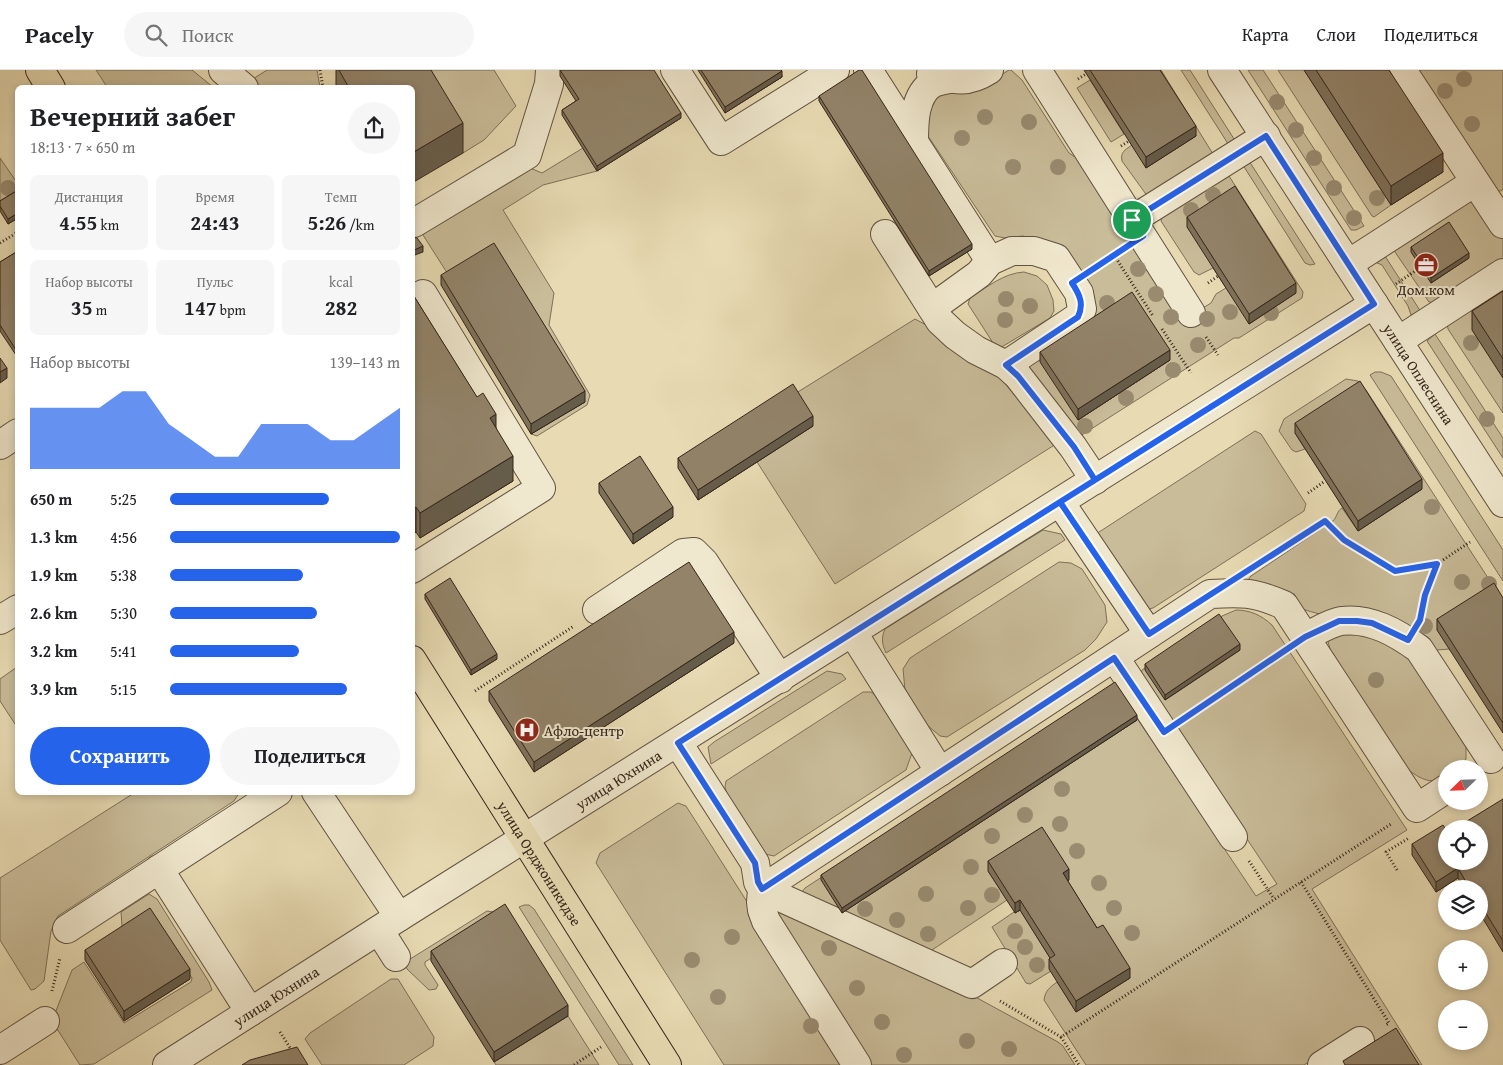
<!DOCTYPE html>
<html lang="ru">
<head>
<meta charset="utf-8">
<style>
  :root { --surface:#fff; --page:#f6f6f6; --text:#202124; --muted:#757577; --line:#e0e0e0; --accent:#2563eb }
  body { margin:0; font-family:"Gentium Book Plus",serif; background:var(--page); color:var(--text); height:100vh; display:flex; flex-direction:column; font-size:19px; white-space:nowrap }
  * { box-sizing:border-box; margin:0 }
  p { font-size:16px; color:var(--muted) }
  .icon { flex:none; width:28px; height:28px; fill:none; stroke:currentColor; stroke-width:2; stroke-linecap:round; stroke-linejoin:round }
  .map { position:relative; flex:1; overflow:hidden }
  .details { position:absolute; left:15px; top:15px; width:400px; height:710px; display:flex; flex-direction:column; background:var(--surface); border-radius:8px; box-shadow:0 2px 8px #0003 }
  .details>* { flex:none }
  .needle { width:32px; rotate:247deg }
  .tools { position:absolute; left:1438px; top:690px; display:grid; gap:10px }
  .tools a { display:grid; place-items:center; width:50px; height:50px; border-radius:50%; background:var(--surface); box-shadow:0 2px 8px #0003; font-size:25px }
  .pin { position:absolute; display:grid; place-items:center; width:42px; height:42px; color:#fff; margin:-21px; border:2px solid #fff; border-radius:50%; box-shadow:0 1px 5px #0007 }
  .round { display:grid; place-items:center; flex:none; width:52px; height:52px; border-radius:26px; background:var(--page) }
  .head { display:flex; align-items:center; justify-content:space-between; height:85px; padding:0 15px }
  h1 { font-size:28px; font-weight:700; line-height:38px }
  .metrics { display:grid; grid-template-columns:repeat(3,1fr); gap:8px; height:85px; padding:5px 15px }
  .metrics div { display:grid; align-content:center; border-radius:8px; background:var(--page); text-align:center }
  .metrics b { font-size:21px; font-weight:700 }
  .metrics small { font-size:14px; font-weight:400 }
  .metrics p { font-size:14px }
  .chart { height:140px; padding:10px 15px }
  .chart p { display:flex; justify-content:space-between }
  .chart svg { width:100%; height:90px; margin-top:5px; fill:var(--accent); opacity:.7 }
  .button { display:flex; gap:10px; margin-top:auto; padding:10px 15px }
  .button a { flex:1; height:58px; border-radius:30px; background:var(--accent); color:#fff; font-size:20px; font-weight:700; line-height:58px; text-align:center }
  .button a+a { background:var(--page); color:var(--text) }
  ul { padding:0 15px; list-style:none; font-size:16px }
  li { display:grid; grid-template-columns:80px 60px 1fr; align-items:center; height:38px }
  li i { height:12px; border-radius:6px; background:var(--accent) }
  header { display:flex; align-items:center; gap:30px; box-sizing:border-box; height:70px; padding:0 25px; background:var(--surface); border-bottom:1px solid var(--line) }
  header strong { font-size:24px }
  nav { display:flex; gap:28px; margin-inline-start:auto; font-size:18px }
  .search { width:350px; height:45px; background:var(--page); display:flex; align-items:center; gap:12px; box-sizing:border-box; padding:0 18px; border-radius:28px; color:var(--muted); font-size:19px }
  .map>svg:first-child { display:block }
  .green { fill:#c9bc99; stroke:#7e7059 }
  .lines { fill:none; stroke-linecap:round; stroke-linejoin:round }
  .minor-casing { stroke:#615240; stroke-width:30 }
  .major-casing { stroke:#342419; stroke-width:30 }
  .path { stroke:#342419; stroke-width:3; stroke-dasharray:1 2.5; stroke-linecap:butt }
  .minor { stroke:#f0e8ce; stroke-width:28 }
  .major { stroke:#e8dbb3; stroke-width:28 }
  .tree { fill:#998b70 }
  .wall { fill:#7e715a; stroke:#342419 }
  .shaded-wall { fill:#665c4a; stroke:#342419 }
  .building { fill:#928369; stroke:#342419 }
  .route-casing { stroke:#fff; stroke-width:10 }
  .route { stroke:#2563eb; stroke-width:6 }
  .labels { text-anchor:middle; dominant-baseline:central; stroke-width:4; stroke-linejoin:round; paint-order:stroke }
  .poi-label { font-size:15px; fill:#342419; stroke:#f0e8ce }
  .street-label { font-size:15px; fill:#342419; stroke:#f0e8ce }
</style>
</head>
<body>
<header>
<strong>Pacely</strong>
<div class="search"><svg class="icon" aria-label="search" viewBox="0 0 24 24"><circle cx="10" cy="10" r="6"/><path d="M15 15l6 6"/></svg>Поиск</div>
<nav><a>Карта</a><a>Слои</a><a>Поделиться</a></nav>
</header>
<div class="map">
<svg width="1503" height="995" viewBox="0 0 1503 995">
  <rect width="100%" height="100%" fill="#e8dbb3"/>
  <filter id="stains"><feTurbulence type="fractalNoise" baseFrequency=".004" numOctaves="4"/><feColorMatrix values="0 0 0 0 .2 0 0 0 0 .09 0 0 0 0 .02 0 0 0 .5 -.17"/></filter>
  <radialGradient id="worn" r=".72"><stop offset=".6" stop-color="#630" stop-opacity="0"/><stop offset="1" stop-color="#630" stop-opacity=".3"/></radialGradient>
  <g class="green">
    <path d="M96,0H192L213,17H107Z"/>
    <path d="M267,0H317L320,17L249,18L245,14Z"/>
    <path d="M412,0H494L516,36L484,70L463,83Z"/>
    <path d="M1009,0H1011L1022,10L1069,83L1084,93L1188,247L1211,233L1216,224L1226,218L1213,198L1199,205L1194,202L1161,151L1163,143L1226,105L1229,106L1303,222L1302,228L1239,268H1234L1077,368L1021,295L1066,260L1078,350L1170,290L1096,256L1044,172L1023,166L1005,168L995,166L928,66V33L944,19L998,7Z"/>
    <path d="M1154,0H1161L1213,84L1148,127L1122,91C1120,82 1125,80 1132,75Z"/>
    <path d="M1181,0H1190L1236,72L1232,80Z"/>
    <path d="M1248,0H1263L1364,156L1356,160H1351Z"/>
    <path d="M1278,0H1304L1391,135L1374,147L1372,146Z"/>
    <path d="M1415,0H1503V120L1496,122Z"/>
    <path d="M1090,10L1124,64L1111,72L1077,18Z"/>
    <path d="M583,78L597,101L543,115L503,140L554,223L549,255L590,325L587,335L537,366L531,364L584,331L451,209L423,165V161L523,95L542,103Z"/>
    <path d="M0,88L18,114L17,124L0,135Z"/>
    <path d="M1241,92H1248L1251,94L1315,194L1310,195L1305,193Z"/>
    <path d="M1476,127L1503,168V189L1436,233L1429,232L1393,179Z"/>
    <path d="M1383,183L1421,242L1411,245L1408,236L1382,195L1375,192Z"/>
    <path d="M1024,202L1037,206L1047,215L1053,230L1054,241L1050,248L1000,278L995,276L968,234L970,228C987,217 1004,203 1024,202Z"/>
    <path d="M1503,217V343L1448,259L1447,253Z"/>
    <path d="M915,249L930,257L1001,309L1056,374L835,514L757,392L793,325Z"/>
    <path d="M1435,264L1503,368V388L1427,271Z"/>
    <path d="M1375,302H1381L1391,306L1503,480V511L1370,305Z"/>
    <path d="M1346,309L1358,311L1366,320L1503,531L1437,559L1450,579L1437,580L1428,574L1332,546C1302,543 1276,527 1249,514L1248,510L1251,506L1333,451C1337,447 1337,441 1342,438L1358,461L1295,363L1305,379L1296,382L1292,380L1279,361L1284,349Z"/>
    <path d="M1255,361L1261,364L1306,434L1304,441L1153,538L1144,540L1096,464Z"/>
    <path d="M1043,460L1061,464L1065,470L886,583C882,574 881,568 885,559Z"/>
    <path d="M1059,492L1071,493L1082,499L1105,535L1107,552L1096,569L1085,580L947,667L940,666L927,655L905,620L903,599L910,588Z"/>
    <path d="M1236,540C1250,540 1261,545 1272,555L1407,760L1312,819L1422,995H1336L1371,969V961L1360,960L1304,995H1086L1044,930C1045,921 1050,917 1057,912L1076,942L1097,869L1063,813L1068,809L988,801L1007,830L929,882L801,823L805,818L1114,616L1116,617L1256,826L1277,814L1140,609L1142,600L1222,546Z"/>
    <path d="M1345,562L1367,564L1405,580L1466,677V689C1460,696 1456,699 1446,699V706C1430,717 1418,707 1403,696L1334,593L1327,568Z"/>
    <path d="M17,597V657L0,631V609Z"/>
    <path d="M827,601L842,604L846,609L711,694L708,677L714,672Z"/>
    <path d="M863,622H871L874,624L912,683L906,700L774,786L765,784L727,724L725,717L726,711Z"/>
    <path d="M134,723H239L234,731L58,846L51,861L44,911L35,919L31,920L0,870V808Z"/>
    <path d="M678,733L686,736L851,995H724L596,793L600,783Z"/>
    <path d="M149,824L157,829L209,912L212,920L94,994L80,995L52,951L72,900L84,892L124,953L191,912L192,908L153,848L126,859L122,856L121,842Z"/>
    <path d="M524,835H529L534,839L633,995H619L519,837Z"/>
    <path d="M780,838L968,923L1058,972L1063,976L1075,995H868L778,845Z"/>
    <path d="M1020,840L1055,896L1051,901L1030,914L1026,913L992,857L1014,842L1015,843Z"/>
    <path d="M487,841L493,842L499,846L425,892V895L438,915L436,919L429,920L407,899L405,895L407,891Z"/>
    <path d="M391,909H398L434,967L433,976L404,995H322L305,969L310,963Z"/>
    <path d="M568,946L599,995H496L494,992Z"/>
  </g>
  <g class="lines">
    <defs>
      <g id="minor">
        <path d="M223,0L244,18"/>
        <path d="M675,0L721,71L835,0"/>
        <path d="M868,0L990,191"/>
        <path d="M1037,0L1191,243"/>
        <path id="s1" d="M1222,0L1503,433"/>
        <path d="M1402,0L1503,154"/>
        <path d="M931,4C955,10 967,14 989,0"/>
        <path d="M914,72C914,52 914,25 933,13C938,11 944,10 949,9"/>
        <path d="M1132,150L1266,66"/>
        <path d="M412,152L414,153L527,85L549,14L550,0"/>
        <path d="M885,164L940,251L955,265L976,280L1006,295L1018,306L1073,377L1095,410"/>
        <path d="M1348,194L1475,112"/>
        <path d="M932,238L979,204L990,191L1012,181H1034L1056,188L1079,223L1082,239L1078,247L1006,295"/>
        <path d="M1398,271L1503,203"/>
        <path d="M0,375L18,363"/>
        <path d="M1060,432L1149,564"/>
        <path d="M412,499L541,418L423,224"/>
        <path d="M597,540L683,483L694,482L704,492L780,609"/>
        <path d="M0,550L18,539"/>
        <path d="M853,563L940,702"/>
        <path d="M1305,567C1316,562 1329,553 1341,551C1370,547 1397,563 1419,579L1491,689"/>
        <path d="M1115,588L1233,767"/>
        <path d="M678,673L755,793L758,812L762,819L761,832L762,840L766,851L857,995"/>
        <path d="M316,722L399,847"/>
        <path d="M159,799L250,942"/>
        <path d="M762,819L1210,524C1242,522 1254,522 1284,535L1417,738L1446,719"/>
        <path d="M762,819L972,914L1003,893"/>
        <path d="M67,859L278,722"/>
        <path d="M379,860L396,887"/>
        <path d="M0,980L45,951"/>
        <path id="s2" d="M167,995L399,847L1374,234"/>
        <path d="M1322,995L1360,971"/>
      </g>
      <g id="major">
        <path d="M40,0L51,18"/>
        <path id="s3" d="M412,590L667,995"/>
      </g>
    </defs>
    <use href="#minor" class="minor-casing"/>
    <use href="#major" class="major-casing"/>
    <g class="path">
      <path d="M320,0L323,18"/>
      <path d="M1078,9L1086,4"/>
      <path d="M1121,76L1129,71"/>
      <path d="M0,173L18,162"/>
      <path d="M1114,185L1153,246"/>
      <path d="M1098,196L1115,185"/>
      <path d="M1208,213L1218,206"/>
      <path d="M1396,214L1421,197"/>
      <path d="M1162,259L1191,303"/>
      <path d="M1206,267L1218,285"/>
      <path d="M1308,423L1325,411"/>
      <path d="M1257,494L1325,451L1344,470L1395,501L1437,494L1470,472"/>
      <path d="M1421,543L1425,525L1437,494"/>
      <path d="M475,621L574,556"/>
      <path d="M1190,645L1280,584"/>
      <path d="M1479,724L1487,719"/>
      <path d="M1249,791L1274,829"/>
      <path d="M1397,800L1386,782L1409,768"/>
      <path d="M1301,812L1389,953L1386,955"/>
      <path d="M52,921L60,888"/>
      <path d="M1000,931L1061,967L1391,754"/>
      <path d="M280,962L292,981"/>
      <path d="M1061,967L1079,995"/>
      <path d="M574,995L601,977"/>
    </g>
    <use href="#minor" class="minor"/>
    <use href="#major" class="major"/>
  </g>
  <g class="tree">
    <circle cx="1464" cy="9" r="8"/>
    <circle cx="1445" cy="21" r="8"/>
    <circle cx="1277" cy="32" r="8"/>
    <circle cx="985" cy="47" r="8"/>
    <circle cx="1029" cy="52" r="8"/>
    <circle cx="1472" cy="54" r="8"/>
    <circle cx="1296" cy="60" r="8"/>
    <circle cx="962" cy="68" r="8"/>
    <circle cx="1314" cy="88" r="8"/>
    <circle cx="1013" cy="97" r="8"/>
    <circle cx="1058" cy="97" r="8"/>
    <circle cx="8" cy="118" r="8"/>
    <circle cx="1334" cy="118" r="8"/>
    <circle cx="1213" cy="125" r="8"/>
    <circle cx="1377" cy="128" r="8"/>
    <circle cx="1191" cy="140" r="8"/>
    <circle cx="1354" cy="148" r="8"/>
    <circle cx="1138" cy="199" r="8"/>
    <circle cx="1156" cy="224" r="8"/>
    <circle cx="1006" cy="229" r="8"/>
    <circle cx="1107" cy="233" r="8"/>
    <circle cx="1030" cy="236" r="8"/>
    <circle cx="1230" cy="242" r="8"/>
    <circle cx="1271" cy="243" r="8"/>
    <circle cx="1171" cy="247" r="8"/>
    <circle cx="1207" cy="249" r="8"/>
    <circle cx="1005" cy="250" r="8"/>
    <circle cx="1471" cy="273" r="8"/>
    <circle cx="1198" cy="275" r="8"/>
    <circle cx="1173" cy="300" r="8"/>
    <circle cx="1126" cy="328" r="8"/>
    <circle cx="1487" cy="349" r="8"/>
    <circle cx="1085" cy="356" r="8"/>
    <circle cx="1432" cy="437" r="8"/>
    <circle cx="1462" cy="512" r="8"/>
    <circle cx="1489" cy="514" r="8"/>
    <circle cx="1425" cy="556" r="8"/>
    <circle cx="1376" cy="610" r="8"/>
    <circle cx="1062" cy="719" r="8"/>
    <circle cx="1025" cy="745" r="8"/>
    <circle cx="1060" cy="754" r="8"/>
    <circle cx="992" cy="766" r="8"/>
    <circle cx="1077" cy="781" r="8"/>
    <circle cx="971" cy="797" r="8"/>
    <circle cx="1099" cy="813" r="8"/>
    <circle cx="926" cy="824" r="8"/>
    <circle cx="992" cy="825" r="8"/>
    <circle cx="968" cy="838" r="8"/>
    <circle cx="1114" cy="838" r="8"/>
    <circle cx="865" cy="839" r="8"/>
    <circle cx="897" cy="850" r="8"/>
    <circle cx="1015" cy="861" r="8"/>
    <circle cx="1132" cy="863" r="8"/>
    <circle cx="928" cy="864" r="8"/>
    <circle cx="732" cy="867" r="8"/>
    <circle cx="1025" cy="877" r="8"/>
    <circle cx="829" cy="878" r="8"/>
    <circle cx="692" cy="890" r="8"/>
    <circle cx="1037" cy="895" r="8"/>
    <circle cx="857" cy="918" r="8"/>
    <circle cx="718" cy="927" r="8"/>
    <circle cx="882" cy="952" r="8"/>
    <circle cx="811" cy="956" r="8"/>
    <circle cx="967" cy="971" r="8"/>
    <circle cx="1009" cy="979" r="8"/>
    <circle cx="904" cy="985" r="8"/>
  </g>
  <g class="wall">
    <path d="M336,0H431L463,83L412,18H336Z"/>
    <path d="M560,0L681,48L597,101L562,45V40L576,31L560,6Z"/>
    <path d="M698,0H781L782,7L725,43Z"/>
    <path d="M1084,0H1160L1196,66L1146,98Z"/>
    <path d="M1304,0H1389L1443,102L1391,135Z"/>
    <path d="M819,26L972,179L929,206L819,31Z"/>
    <path d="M18,120V148L8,154L0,141V131Z"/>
    <path d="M1187,147L1296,223L1249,254L1187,157Z"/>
    <path d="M1411,177L1469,188L1431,213L1411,182Z"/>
    <path d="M18,181V288L0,261V192Z"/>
    <path d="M441,205L585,332L531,364L441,215Z"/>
    <path d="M1503,221V308L1472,260V241Z"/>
    <path d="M412,223L496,358L513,411L420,468L416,462L413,464L412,463Z"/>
    <path d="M1040,282L1170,290L1078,350L1040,292Z"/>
    <path d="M1295,353L1422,419L1358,461L1295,363Z"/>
    <path d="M813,356L698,430L678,398V388Z"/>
    <path d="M599,413L673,447L633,474L599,423Z"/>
    <path d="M425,524L497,589L471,605L425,529Z"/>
    <path d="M1503,528V663L1437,560V549Z"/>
    <path d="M734,573L534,702L489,631V621Z"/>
    <path d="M1240,580L1165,630L1145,600V594Z"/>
    <path d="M1137,650L842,843L821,810V805Z"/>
    <path d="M1503,729V882L1479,842V819H1464L1458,808L1436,822L1412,785V774L1446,791Z"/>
    <path d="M988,791L1069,810H1067L1097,858L1130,908L1076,942L1049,899V889L1050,888L1020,840L1015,843L988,801Z"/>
    <path d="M85,880L190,909L124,951L85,890Z"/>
    <path d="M431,881L568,946L494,992L431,891Z"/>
  </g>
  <g class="shaded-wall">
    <path d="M782,1V7L725,43V37Z"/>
    <path d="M681,43V48L597,101V96Z"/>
    <path d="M463,53V83L412,113V83Z"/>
    <path d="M1196,56V66L1146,98V87Z"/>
    <path d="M1443,83V102L1391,135V116Z"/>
    <path d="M18,143V148L8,154V149Z"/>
    <path d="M972,174V179L929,206V201Z"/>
    <path d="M423,176V182L412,186V181Z"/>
    <path d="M1469,183V188L1431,213V208Z"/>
    <path d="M1296,213V223L1249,254V244Z"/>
    <path d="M1170,280V290L1078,350V339Z"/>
    <path d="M7,298V308L0,313V302Z"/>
    <path d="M585,321V332L531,364V354Z"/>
    <path d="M496,344V369L490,348Z"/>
    <path d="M813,346V356L698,430V420Z"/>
    <path d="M513,386V411L420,468V443Z"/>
    <path d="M1422,409V419L1358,461V451Z"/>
    <path d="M416,437V462L413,464V439Z"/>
    <path d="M673,437V447L633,474V464Z"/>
    <path d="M734,562V573L534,702V692Z"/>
    <path d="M1240,574V580L1165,630V625Z"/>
    <path d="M497,584V589L471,605V600Z"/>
    <path d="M1137,645V650L842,843V838Z"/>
    <path d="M1458,798V808L1436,822V812Z"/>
    <path d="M1069,799V810L1063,813V803Z"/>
    <path d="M1020,830V840L1015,843V833Z"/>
    <path d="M1130,898V908L1076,942V931Z"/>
    <path d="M190,899V909L124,951V941Z"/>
    <path d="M568,935V946L494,992V982Z"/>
  </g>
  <g class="building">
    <path d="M339,0H431L463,53L412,83V18H349Z"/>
    <path d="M560,0H654L681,43L597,96L562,40L579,29Z"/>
    <path d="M701,0H781L782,1L725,37Z"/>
    <path d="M859,0H862L972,174L929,201L819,26Z"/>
    <path d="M1090,0H1160L1196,56L1146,87Z"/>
    <path d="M1316,0H1389L1443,83L1391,116Z"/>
    <path d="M1235,116L1296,213L1249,244L1187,147Z"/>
    <path d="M18,120V143L8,149L0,136V131Z"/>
    <path d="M1449,152L1469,183L1431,208L1411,177Z"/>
    <path d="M412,167L417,168L423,176L412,181Z"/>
    <path d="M494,173L585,321L531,354L441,205Z"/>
    <path d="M18,181V283L0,255V192Z"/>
    <path d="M1503,221V289L1472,241Z"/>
    <path d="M1132,222L1170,280L1078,339L1040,282Z"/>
    <path d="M412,223L477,327L483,323L496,344L490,348L513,386L420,443L416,437L413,439L412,438Z"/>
    <path d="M0,288L7,298L0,302Z"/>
    <path d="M1360,311L1422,409L1358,451L1295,353Z"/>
    <path d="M793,314L813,346L698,420L678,388Z"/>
    <path d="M640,386L673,437L633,464L599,413Z"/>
    <path d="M689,492L734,562L534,692L489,621Z"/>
    <path d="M450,508L497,584L471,600L425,524Z"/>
    <path d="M1494,513L1503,528V653L1437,549Z"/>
    <path d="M1219,544L1240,574L1165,625L1145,594Z"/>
    <path d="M1115,612L1137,645L842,838L821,805Z"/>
    <path d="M1503,729V871L1479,832V819H1470L1458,798L1436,812L1412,774L1443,755L1446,760V791H1479V759H1454Z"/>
    <path d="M1042,757L1069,799L1063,803L1097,858L1103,855L1105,858L1130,898L1076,931L1049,889L1055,885L1020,830L1015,833L1014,832L988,791Z"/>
    <path d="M505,834L568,935L494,982L431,881Z"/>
    <path d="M150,838L190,899L124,941L85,880Z"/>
    <path d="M1396,958L1419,995H1345L1343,991Z"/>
    <path d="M297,977L308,995H242L250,990Z"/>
  </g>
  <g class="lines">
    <defs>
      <path id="route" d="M1132,150L1143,166L1072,213C1080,225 1084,234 1078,247L1006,295L1018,306L1074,377L1095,410L1060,432L678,673L755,793L758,812L762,819L1114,588L1164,662L1305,567L1339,551H1357L1372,553L1408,570L1420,550L1425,525L1437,494L1395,501L1344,470L1325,451L1149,564L1060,432L1095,410L1374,234L1266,66L1132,150"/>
    </defs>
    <use href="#route" class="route-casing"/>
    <use href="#route" class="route"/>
  </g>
  <defs>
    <symbol id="office-disc" viewBox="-11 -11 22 22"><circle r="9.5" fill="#8f2418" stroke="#f0e8ce"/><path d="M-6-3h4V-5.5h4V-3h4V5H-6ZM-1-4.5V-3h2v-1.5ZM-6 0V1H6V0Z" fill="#fff"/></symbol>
    <symbol id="hospital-disc" viewBox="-11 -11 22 22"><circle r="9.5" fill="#8f2418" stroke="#f0e8ce"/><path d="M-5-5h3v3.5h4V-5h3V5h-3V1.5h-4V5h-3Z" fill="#fff"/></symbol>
  </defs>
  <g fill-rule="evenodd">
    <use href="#office-disc" x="1412" y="181" width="28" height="28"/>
    <use href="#hospital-disc" x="513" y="646" width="28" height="28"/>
  </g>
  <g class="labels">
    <g class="poi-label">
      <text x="1426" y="219">Дом.ком</text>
      <text x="544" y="660" text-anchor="start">Афло-центр</text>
    </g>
    <g class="street-label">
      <text stroke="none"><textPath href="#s1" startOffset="362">улица Оплеснина</textPath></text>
      <text stroke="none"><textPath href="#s2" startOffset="534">улица Юхнина</textPath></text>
      <text stroke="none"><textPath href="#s3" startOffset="240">улица Орджоникидзе</textPath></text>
      <text stroke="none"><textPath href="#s2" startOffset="129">улица Юхнина</textPath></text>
    </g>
  </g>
  <rect width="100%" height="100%" filter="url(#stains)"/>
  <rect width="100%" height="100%" fill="url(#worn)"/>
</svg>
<div class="tools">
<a><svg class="needle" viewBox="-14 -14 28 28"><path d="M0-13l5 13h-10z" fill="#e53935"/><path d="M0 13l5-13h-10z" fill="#757577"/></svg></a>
<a><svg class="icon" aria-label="locate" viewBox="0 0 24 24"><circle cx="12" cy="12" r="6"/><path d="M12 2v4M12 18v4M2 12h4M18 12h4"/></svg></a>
<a><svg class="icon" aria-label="layers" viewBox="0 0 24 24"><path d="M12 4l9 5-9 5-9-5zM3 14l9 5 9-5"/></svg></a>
<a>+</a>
<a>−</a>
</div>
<div class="pin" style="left:1132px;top:150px;background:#1e9e55"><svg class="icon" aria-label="arrive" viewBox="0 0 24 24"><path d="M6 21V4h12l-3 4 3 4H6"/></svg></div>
<section class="details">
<div class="head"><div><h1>Вечерний забег</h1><p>18:13 · 7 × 650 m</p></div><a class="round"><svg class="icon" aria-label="share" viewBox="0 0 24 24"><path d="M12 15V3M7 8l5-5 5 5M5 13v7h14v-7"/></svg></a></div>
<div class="metrics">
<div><p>Дистанция</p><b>4.55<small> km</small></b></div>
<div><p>Время</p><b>24:43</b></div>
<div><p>Темп</p><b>5:26<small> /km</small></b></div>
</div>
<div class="metrics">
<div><p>Набор высоты</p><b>35<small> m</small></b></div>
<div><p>Пульс</p><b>147<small> bpm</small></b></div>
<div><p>kcal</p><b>282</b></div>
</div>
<div class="chart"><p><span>Набор высоты</span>139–143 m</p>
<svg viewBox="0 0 160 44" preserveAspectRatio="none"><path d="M0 44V14L10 14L20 14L30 14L40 6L50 6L60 22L70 30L80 38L90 38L100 22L110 22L120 22L130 30L140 30L150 22L160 14V44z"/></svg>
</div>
<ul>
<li><b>650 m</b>5:25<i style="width:69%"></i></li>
<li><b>1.3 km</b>4:56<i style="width:100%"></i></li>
<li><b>1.9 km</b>5:38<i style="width:58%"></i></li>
<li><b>2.6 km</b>5:30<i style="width:64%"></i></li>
<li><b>3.2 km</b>5:41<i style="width:56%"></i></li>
<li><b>3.9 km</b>5:15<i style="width:77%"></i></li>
</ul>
<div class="button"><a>Сохранить</a><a>Поделиться</a></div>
</section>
</div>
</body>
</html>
